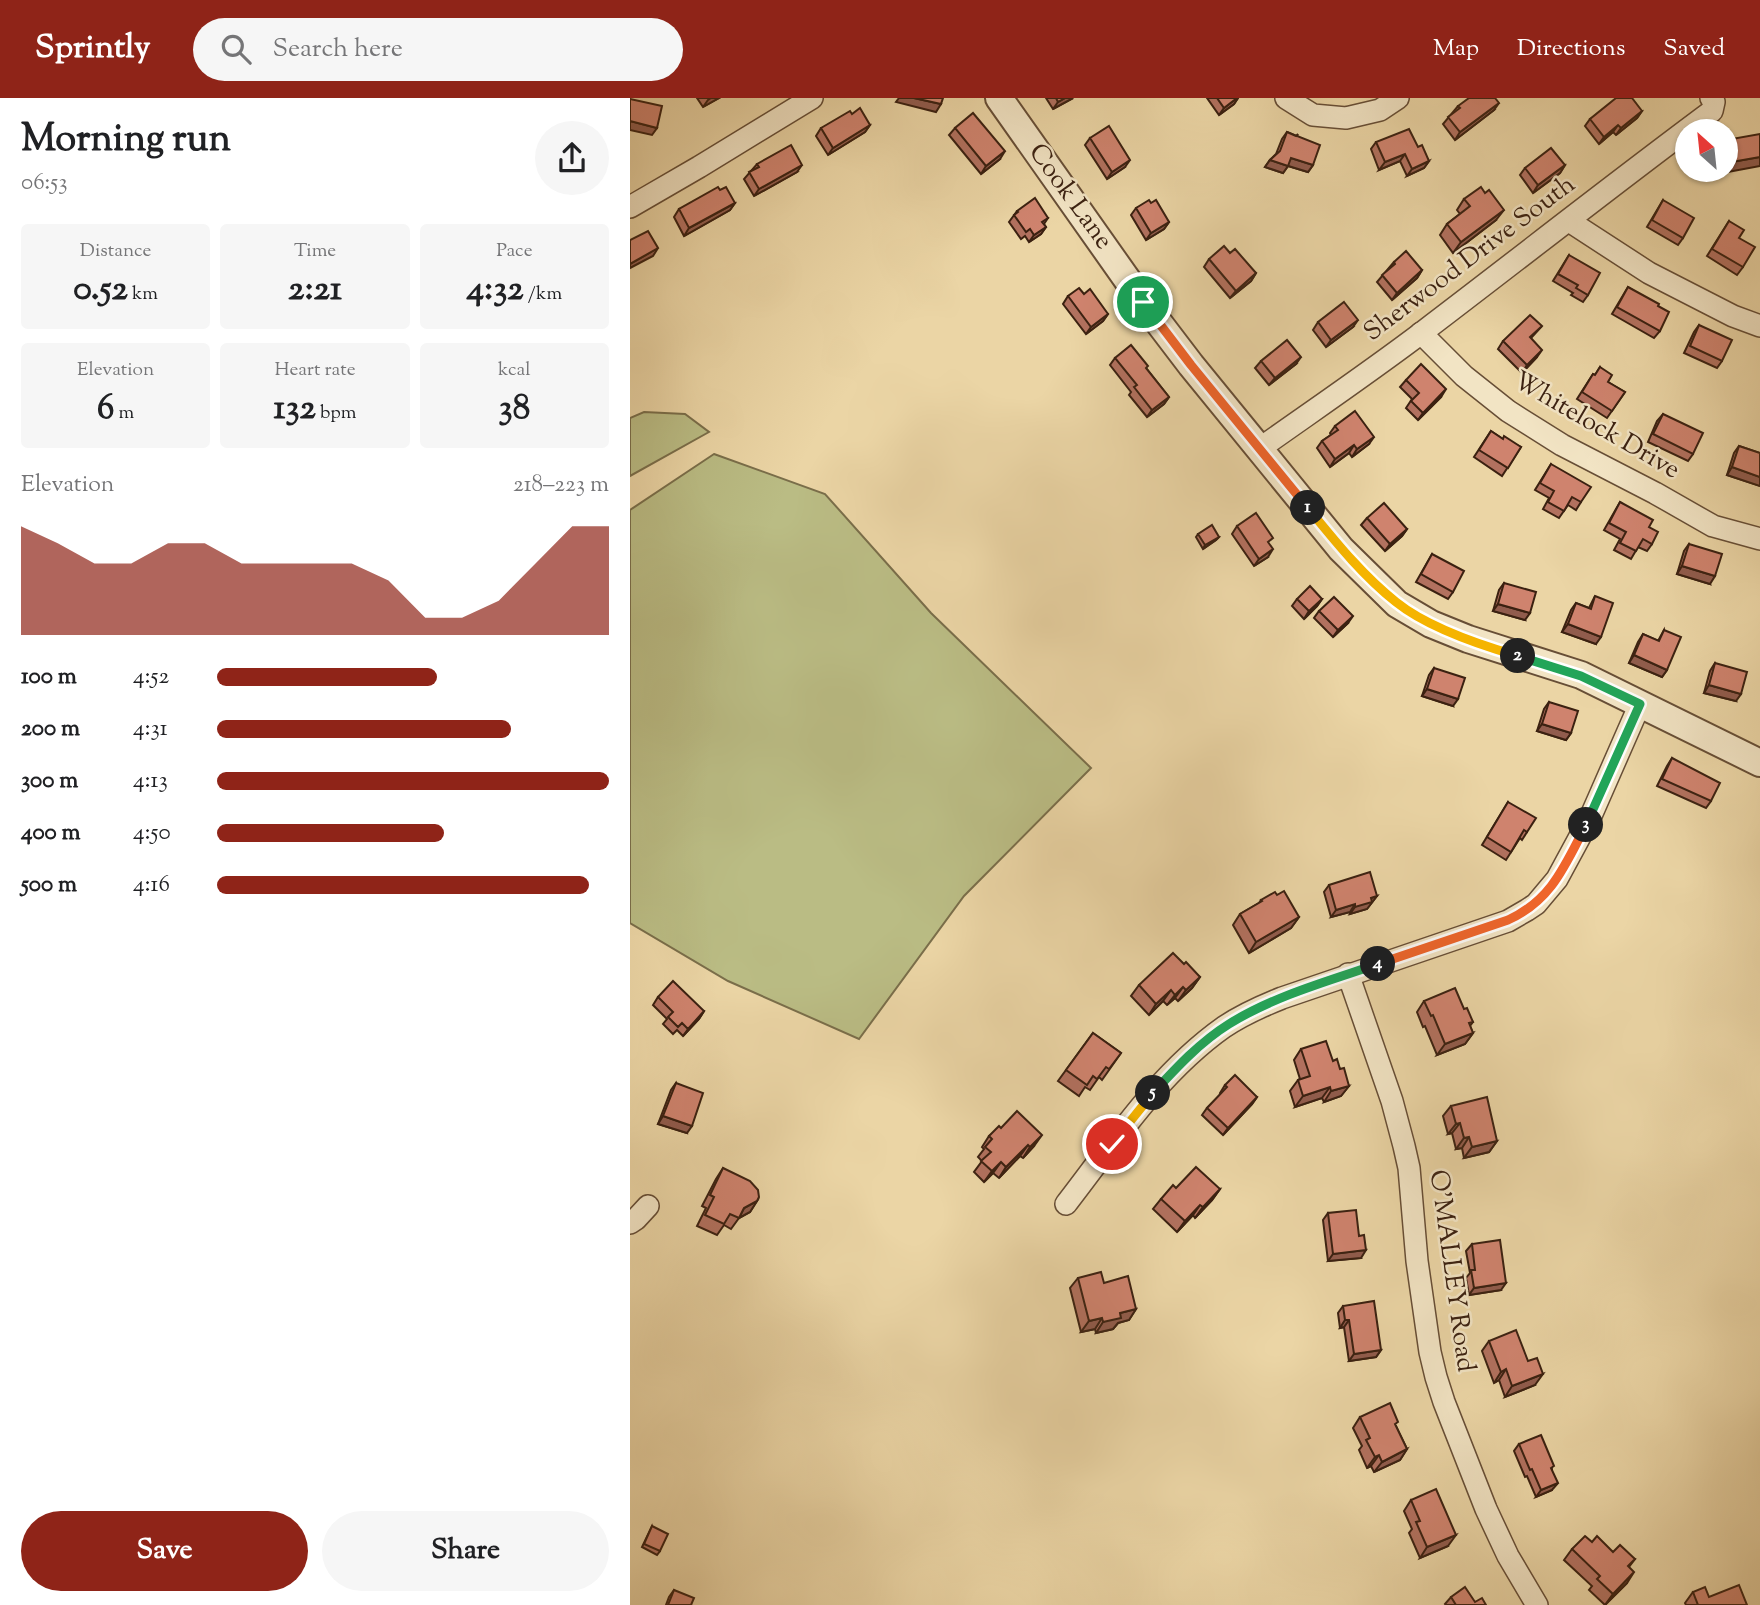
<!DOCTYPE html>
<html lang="en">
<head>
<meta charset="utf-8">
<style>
  :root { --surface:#fff; --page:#f6f6f6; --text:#202124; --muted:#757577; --accent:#8f2418 }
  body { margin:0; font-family:"Sorts Mill Goudy",serif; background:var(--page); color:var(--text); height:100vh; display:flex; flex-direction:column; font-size:26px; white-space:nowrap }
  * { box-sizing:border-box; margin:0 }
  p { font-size:23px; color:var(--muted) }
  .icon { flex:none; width:38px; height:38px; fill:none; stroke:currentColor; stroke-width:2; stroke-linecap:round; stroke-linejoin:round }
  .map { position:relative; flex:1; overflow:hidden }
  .drawer { display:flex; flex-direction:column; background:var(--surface); width:630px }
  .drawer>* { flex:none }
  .needle { width:46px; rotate:333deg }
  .fabs { position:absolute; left:1045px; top:21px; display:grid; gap:14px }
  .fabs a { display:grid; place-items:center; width:63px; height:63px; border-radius:50%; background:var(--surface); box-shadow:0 2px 5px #0004; font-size:35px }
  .pin { position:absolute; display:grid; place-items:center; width:60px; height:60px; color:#fff; margin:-30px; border:4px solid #fff; border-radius:50%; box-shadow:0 2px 7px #0007 }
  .km { position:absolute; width:35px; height:35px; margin:-18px; border-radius:50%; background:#222; color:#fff; font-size:19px; line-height:35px; text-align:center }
  .round { display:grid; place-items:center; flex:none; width:74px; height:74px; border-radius:37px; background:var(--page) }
  .overview { display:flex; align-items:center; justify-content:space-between; height:119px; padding:0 21px }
  h1 { font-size:38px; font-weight:700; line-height:52px }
  .stats { display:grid; grid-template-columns:repeat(3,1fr); gap:10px; height:119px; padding:7px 21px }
  .stats div { display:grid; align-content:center; border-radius:7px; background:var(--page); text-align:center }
  .stats b { font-size:35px; font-weight:700 }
  .stats small { font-size:19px; font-weight:400 }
  .stats p { font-size:19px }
  .chart { height:196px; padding:14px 21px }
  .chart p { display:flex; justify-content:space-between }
  .chart svg { width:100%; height:126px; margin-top:7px; fill:var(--accent); opacity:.7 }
  .button { display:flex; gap:14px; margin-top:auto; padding:14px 21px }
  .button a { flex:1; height:80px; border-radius:42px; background:var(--accent); color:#fff; font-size:28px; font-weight:700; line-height:80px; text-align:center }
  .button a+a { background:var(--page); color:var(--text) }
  ul { padding:0 21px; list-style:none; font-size:23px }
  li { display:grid; grid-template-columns:112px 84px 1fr; align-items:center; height:52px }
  li i { height:18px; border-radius:9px; background:var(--accent) }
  header { display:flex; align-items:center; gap:42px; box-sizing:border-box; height:98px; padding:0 35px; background:var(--accent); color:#fff }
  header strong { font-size:33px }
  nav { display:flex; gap:38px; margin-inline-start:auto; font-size:24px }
  .search { width:490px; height:63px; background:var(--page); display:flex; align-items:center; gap:18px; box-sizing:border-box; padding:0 24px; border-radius:38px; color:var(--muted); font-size:26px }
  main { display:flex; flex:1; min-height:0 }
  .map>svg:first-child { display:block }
  .green { fill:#babc84; stroke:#7a6e4a; stroke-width:2 }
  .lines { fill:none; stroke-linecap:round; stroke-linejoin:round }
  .minor-casing { stroke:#674e36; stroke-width:24 }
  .tertiary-casing { stroke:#674e36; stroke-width:30 }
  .minor { stroke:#f2e4c4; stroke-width:21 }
  .tertiary { stroke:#f2e4c4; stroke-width:26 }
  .wall { fill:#b2715f; stroke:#3b2111; stroke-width:2 }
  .shaded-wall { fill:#915c4d; stroke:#3b2111; stroke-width:2 }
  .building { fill:#cf836e; stroke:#3b2111; stroke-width:2 }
  .split-1-casing { stroke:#fff; stroke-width:14 }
  .split-2-casing { stroke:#fff; stroke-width:14 }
  .split-3-casing { stroke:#fff; stroke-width:14 }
  .split-4-casing { stroke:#fff; stroke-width:14 }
  .split-5-casing { stroke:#fff; stroke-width:14 }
  .split-6-casing { stroke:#fff; stroke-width:14 }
  .split-1 { stroke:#f0652b; stroke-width:9 }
  .split-2 { stroke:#f5b400; stroke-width:9 }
  .split-3 { stroke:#22a559; stroke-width:9 }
  .split-4 { stroke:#f0652b; stroke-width:9 }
  .split-5 { stroke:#22a559; stroke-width:9 }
  .split-6 { stroke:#f5b400; stroke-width:9 }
  .labels { text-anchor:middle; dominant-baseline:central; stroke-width:5; stroke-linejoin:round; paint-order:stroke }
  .street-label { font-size:26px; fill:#3b2111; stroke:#f2e4c4 }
</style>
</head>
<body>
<header>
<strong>Sprintly</strong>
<div class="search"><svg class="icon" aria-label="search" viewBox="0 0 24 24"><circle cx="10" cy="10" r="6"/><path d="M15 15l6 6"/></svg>Search here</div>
<nav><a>Map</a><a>Directions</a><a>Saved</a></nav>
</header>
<main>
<section class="drawer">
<div class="overview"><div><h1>Morning run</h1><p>06:53</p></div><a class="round"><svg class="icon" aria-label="share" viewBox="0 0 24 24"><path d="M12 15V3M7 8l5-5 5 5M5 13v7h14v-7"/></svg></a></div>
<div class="stats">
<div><p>Distance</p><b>0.52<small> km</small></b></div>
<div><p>Time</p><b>2:21</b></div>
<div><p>Pace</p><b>4:32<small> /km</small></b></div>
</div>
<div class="stats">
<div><p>Elevation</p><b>6<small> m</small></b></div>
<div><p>Heart rate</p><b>132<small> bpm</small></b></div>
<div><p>kcal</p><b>38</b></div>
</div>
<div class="chart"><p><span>Elevation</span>218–223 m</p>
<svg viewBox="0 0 160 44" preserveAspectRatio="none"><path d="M0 44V6L10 12L20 19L30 19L40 12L50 12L60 19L70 19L80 19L90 19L100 25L110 38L120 38L130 32L140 19L150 6L160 6V44z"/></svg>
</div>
<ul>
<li><b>100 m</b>4:52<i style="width:56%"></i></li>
<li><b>200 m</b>4:31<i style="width:75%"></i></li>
<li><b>300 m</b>4:13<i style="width:100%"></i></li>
<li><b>400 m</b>4:50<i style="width:58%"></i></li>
<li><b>500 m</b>4:16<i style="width:95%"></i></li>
</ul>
<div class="button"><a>Save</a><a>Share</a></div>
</section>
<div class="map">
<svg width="1130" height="1507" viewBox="0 0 1130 1507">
  <rect width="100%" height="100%" fill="#ebd5a5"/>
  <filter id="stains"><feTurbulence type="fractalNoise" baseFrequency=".00286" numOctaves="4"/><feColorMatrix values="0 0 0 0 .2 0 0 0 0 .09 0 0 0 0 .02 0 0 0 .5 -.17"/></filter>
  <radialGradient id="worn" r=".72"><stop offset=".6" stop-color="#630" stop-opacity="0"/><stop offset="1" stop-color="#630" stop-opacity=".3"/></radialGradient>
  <g class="green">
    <path d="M14,314L55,316L79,334L0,378V320Z"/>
    <path d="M84,356L195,396L301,515L461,670L334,798L229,941L98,883L0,825V412Z"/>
  </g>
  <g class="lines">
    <defs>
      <g id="minor">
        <path d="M656,0L683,17L716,20L750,12L768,0"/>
        <path d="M0,109L69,69L182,0"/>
        <path d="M939,123L1019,175L1103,218L1130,228"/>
        <path d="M791,235L834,278L878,313L932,347L1025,395L1083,428L1130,441"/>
        <path d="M629,351C684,312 740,274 794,233C890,160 985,85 1082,13L1084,4L1081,0"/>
        <path d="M718,876L762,1003L774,1048L779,1070L787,1163L800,1254L806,1279L814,1304L856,1411L878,1458L907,1507"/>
        <path d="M436,1106C484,1044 529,975 594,929C612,917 632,908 652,900L878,823L897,812L906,806L927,781L960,720L1010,606"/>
        <path d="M0,1125L6,1121L18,1108"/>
      </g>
      <path id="tertiary" d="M369,0L513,204L561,267L711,451L767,506L801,526L838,541L951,577L1130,665"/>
    </defs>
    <use href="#minor" class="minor-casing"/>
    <use href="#tertiary" class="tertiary-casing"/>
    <use href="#minor" class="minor"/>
    <use href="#tertiary" class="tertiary"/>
  </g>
  <g class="wall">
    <path d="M67,0H89L73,9Z"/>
    <path d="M416,0H443L423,11Z"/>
    <path d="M577,0H608L604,6L589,17Z"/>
    <path d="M828,8L864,12L825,42L813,26Z"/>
    <path d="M1012,13L1007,20L986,37L983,34L969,46L955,28L960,21Z"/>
    <path d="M240,27L235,34L198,57L186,38L191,30Z"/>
    <path d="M325,30L370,61L351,76L319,37Z"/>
    <path d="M657,34L667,38L683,67L678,74L658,68L653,75L635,69L640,62L646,56L652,41Z"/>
    <path d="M460,40L495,69L477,81L455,47Z"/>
    <path d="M746,44L788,49L799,63L794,70L777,78L770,63L749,72L741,51Z"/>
    <path d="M127,66L167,74L124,98L114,81Z"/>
    <path d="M935,67L930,75L903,95L890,77L895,70Z"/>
    <path d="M834,101L866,122L823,155L810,137L817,126L830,116L827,112Z"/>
    <path d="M1033,102L1053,140L1048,147L1017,129Z"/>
    <path d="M105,105L100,112L54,138L44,119L49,111Z"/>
    <path d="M521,105L539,124L534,131L516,142L501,117L506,110Z"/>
    <path d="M387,113L418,120L414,126L416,129L411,136L399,144L395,138L391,141L379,124Z"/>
    <path d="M1099,123L1109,140L1113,169L1107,177L1077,158Z"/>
    <path d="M600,155L626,175L621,183L600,200L574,169L579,161Z"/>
    <path d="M939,157L958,197L953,204L941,197L943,195L923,183Z"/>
    <path d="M764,164L792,172L787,180L762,202L747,184Z"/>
    <path d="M998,189L1028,208L1030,233L1024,240L982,216Z"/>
    <path d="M454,196L478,216L473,223L456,236L433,206L438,198Z"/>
    <path d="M688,224L723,229L696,249L683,232Z"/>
    <path d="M1069,227L1092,263L1087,270L1054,255L1064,234Z"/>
    <path d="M912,228L901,240L907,259L892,275L868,251L873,243Z"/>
    <path d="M485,260L517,271L539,299L534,306L517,319L499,297L501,294L480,267Z"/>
    <path d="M631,263L666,266L639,287L625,270Z"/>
    <path d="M970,269L978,284L995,294L977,320L947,301L963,276L965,277Z"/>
    <path d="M776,282L811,299L788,322L776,310L782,301L770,289Z"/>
    <path d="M1033,316L1063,356L1058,363L1018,344L1027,323Z"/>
    <path d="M705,328L739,346L722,359L719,355L700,369L687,350L692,343L701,337L700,335Z"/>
    <path d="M861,333L873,341L891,349L872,378L844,359Z"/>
    <path d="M1109,348L1130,355V388L1097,377L1104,355Z"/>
    <path d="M921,366L951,404L946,412L938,407L929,420L913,411L919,400L905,392Z"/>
    <path d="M990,404L1019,429L1022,446L1017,453L1008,449L1001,461L984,452L990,441L974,432Z"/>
    <path d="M737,420L777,431L772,438L755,453L731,427Z"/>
    <path d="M607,428L638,459L624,468L602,436Z"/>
    <path d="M568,436L589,439L586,442L573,451L566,439Z"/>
    <path d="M1059,446L1080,486L1047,476L1054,453Z"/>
    <path d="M802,456L823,494L818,501L786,484Z"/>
    <path d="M874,485L895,522L863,513L869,492Z"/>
    <path d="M965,498L966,546L932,534L941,512L946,505L959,510Z"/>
    <path d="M667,501H692L687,508L674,521L662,508Z"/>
    <path d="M689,513L718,525L703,539L684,520Z"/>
    <path d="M1034,532L1037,572L1032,579L999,565L1008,544L1013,536L1028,543Z"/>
    <path d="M1085,565L1106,603L1074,595L1080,573Z"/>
    <path d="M804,570L823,608L792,598L799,577Z"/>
    <path d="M919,604L941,635L936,642L907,633L914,611Z"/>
    <path d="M1042,660L1081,703L1076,710L1027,688L1037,668Z"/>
    <path d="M878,704L897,734L892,742L890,740L876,762L852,747Z"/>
    <path d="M699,787L747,798L737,811L720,816V814L701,819L694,794Z"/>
    <path d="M631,802L669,819L661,830L619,855L603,827L610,816L629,805Z"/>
    <path d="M554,866L570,879L562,890L548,903L545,900L537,907L533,903L519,917L501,898L509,887Z"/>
    <path d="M28,899L74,913L69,921L53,938L47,932L43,936L33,926L37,921L23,907Z"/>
    <path d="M794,903L834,911L843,924L840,928L843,935L835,946L807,957L795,928L793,929L787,914Z"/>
    <path d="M463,935L491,955L472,982L469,979L460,992L455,989L449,998L428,983Z"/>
    <path d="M671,951L703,963L710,971L719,988L711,998L694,1004L692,1000L665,1009L660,993L668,982L670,981L664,962Z"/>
    <path d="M46,985L57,1035L28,1026L41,992Z"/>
    <path d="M595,987L627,999L622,1006L593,1037L572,1017L577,1010L591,996L590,995Z"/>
    <path d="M821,1008L867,1043L859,1054L834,1060L832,1050L826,1051L822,1035L818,1036L813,1018Z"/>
    <path d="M371,1030L404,1048L393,1060L390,1058L369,1080L363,1075L354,1084L344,1074L352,1063L348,1059L354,1051L352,1049L359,1038Z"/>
    <path d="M93,1070L127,1103L120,1114L109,1120L101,1131L94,1127L87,1137L67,1128L76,1110L72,1108L86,1081Z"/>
    <path d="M590,1091L582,1102L565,1120L563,1117L547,1134L523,1111L531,1101Z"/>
    <path d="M698,1115L731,1160L698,1163L693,1122Z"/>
    <path d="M842,1146L871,1192L839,1197L836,1180L840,1175L836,1153Z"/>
    <path d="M448,1180L474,1185L506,1211L499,1222L488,1225L483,1231L466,1235L465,1231L451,1234L440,1190Z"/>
    <path d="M713,1208L751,1252L746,1259L719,1263L714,1229L710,1230L708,1215Z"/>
    <path d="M859,1243L905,1287L875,1299L869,1282L864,1285L852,1253Z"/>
    <path d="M730,1319L766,1328L777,1351L770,1362L744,1374L741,1368L737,1370L729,1352L732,1348L723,1330Z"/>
    <path d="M889,1346L922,1371V1392L906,1399L897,1378L895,1379L884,1353Z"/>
    <path d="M781,1402L818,1448L790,1460L779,1435L782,1431L774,1413Z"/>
    <path d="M22,1428L30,1453L27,1457L12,1449Z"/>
    <path d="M962,1444L983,1454L1005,1461L999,1469L997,1485L975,1507L959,1492L962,1488L934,1462L942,1451Z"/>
    <path d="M44,1492L61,1507H36L39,1499Z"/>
    <path d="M1063,1494L1079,1499L1117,1507H1056L1055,1505Z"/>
    <path d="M821,1499L845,1504L856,1507H816L815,1506Z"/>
  </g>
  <g class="shaded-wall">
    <path d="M81,0H89L73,9L78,2Z"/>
    <path d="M269,0H284L311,6L306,14L266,4Z"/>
    <path d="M435,0H443L423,11L428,4Z"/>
    <path d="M607,0H608L604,6L589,17L594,10Z"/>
    <path d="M869,5L864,12L825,42L830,34Z"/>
    <path d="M1012,13L1007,20L986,37L991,30Z"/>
    <path d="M0,23L27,30L22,37L0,32Z"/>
    <path d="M240,27L235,34L198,57L203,50Z"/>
    <path d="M988,27L983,34L969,46L974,39Z"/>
    <path d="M375,53L370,61L351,76L356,68Z"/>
    <path d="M775,56L770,63L749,72L755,64Z"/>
    <path d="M1130,59V68L1087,76L1090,72H1096V65Z"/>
    <path d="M661,60L683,67L678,74L655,67Z"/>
    <path d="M500,62L495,69L477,81L482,74Z"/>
    <path d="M640,62L658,68L653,75L635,69Z"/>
    <path d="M799,63L794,70L777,78L782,71Z"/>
    <path d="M172,67L167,74L124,98L129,91Z"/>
    <path d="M935,67L930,75L903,95L908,87Z"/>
    <path d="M105,105L100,112L54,138L59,130Z"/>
    <path d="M874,112L866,122L823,155L831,144Z"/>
    <path d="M539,124L534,131L516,142L521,135Z"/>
    <path d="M416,129L411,136L399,144L404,137Z"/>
    <path d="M28,150L23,158L0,170V166Z"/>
    <path d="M792,172L787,180L762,202L767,195Z"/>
    <path d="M626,175L621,183L600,200L606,193Z"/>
    <path d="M478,216L473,223L456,236L461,229Z"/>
    <path d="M728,222L723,229L696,249L701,242Z"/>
    <path d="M912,252L907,259L892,275L897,267Z"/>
    <path d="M671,259L666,266L639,287L645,280Z"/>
    <path d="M816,291L811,299L788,322L793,315Z"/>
    <path d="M539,299L534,306L517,319L522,312Z"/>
    <path d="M744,339L739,346L722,359L727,351Z"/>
    <path d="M724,347L719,355L700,369L705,361Z"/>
    <path d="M1102,369L1130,379V388L1097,377Z"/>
    <path d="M777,431L772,438L755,453L760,446Z"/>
    <path d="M589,439L586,442L573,451L575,447Z"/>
    <path d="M643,451L638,459L624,468L629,461Z"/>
    <path d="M1052,468L1085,478L1080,486L1047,476Z"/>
    <path d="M692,501L687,508L674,521L679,513Z"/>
    <path d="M868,506L900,515L895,522L863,513Z"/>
    <path d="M723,518L718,525L703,539L708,532Z"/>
    <path d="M938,526L971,539L966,546L932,534Z"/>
    <path d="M1004,557L1037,572L1032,579L999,565Z"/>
    <path d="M1079,587L1111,596L1106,603L1074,595Z"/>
    <path d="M797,591L828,601L823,608L792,598Z"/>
    <path d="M912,626L941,635L936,642L907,633Z"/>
    <path d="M747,798L737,811L720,816L725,809L741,800Z"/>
    <path d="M725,806L720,814L701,819L706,812Z"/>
    <path d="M669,819L661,830L619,855L626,844Z"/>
    <path d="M570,879L562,890L548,903L556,892Z"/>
    <path d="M553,889L545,900L537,907L545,897Z"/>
    <path d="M541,892L533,903L519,917L526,906Z"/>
    <path d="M74,913L69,921L53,938L58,931Z"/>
    <path d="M843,935L835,946L807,957L815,946Z"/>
    <path d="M719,988L711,998L694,1004L701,993Z"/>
    <path d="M700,989L692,1000L665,1009L673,998Z"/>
    <path d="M627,999L622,1006L593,1037L598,1030Z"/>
    <path d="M33,1018L62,1028L57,1035L28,1026Z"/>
    <path d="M830,1025L822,1035L818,1036L826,1026Z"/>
    <path d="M412,1037L404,1048L393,1060L400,1049Z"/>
    <path d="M839,1039L832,1050L826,1051L834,1040Z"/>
    <path d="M867,1043L859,1054L834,1060L842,1049Z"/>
    <path d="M398,1047L390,1058L369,1080L376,1069Z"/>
    <path d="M371,1064L363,1075L354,1084L362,1073Z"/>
    <path d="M590,1091L582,1102L565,1120L573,1109Z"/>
    <path d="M127,1103L120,1114L109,1120L114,1110Z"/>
    <path d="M570,1107L563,1117L547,1134L555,1123Z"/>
    <path d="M736,1152L731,1160L698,1163L703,1156Z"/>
    <path d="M876,1185L871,1192L839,1197L844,1190Z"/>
    <path d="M506,1211L499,1222L488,1225L483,1231L466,1235L473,1224L490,1215Z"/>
    <path d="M472,1220L465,1231L451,1234L459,1223Z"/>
    <path d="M715,1222H719L714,1229L710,1230Z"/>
    <path d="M751,1252L746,1259L719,1263L724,1256Z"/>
    <path d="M876,1271L869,1282L864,1285L871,1274Z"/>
    <path d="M913,1276L905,1287L875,1299L882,1288Z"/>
    <path d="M777,1351L770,1362L744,1374L752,1364Z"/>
    <path d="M749,1357L741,1368L737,1370L745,1359Z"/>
    <path d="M928,1385L922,1392L906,1399L911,1392Z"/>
    <path d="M826,1437L818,1448L790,1460L797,1449Z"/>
    <path d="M1004,1474L997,1485L975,1507L983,1496Z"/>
  </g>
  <g class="building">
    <path d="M284,0H313L311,6Z"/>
    <path d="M426,0H435L428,4Z"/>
    <path d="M587,0H607L594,10Z"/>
    <path d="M839,0H865L869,5L830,34L818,19L830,10L828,8Z"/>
    <path d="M986,0H1002L1012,13L991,30L988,27L974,39L960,21Z"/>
    <path d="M0,1L32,8L27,30L0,23Z"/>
    <path d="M230,10L240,27L203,50L191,30L220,13L222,16Z"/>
    <path d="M343,15L375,53L356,68L325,30Z"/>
    <path d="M479,28L500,62L482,74L460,40Z"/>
    <path d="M779,31L788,49L792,47L799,63L782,71L775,56L755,64L746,44Z"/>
    <path d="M657,34L666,38L668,36L667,38L690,47L683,67L661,60L658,68L640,62L650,53Z"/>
    <path d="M1130,36V59L1096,65V42Z"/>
    <path d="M161,47L172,67L129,91L119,74L129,69L127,66Z"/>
    <path d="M921,50L935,67L908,87L895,70Z"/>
    <path d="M88,89L90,92L96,89L105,105L59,130L49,111Z"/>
    <path d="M851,89L855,95L859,92L874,112L831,144L817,126L840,108L834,101Z"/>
    <path d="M405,100L418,120L412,124L416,129L404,137L400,131L396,134L384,117L388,114L387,113Z"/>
    <path d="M519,102L521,105L526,102L539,124L521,135L506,110Z"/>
    <path d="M1033,102L1064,120L1053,140L1022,122Z"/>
    <path d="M1099,123L1114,132L1109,140L1125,149L1113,169L1082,151Z"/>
    <path d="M18,133L28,150L0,166V142Z"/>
    <path d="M594,148L600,155L605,151L626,175L606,193L579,161Z"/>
    <path d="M776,153L792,172L767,195L752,177L765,166L764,164Z"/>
    <path d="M939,157L970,175L958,197L946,190L948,187L928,176Z"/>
    <path d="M998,189L1029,206L1028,208L1039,214L1030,233L987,209Z"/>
    <path d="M449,190L454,196L460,191L478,216L461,229L438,198Z"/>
    <path d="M714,204L728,222L701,242L688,224Z"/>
    <path d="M900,217L912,228L900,239L912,252L897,267L873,243Z"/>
    <path d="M1069,227L1102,242L1092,263L1060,248Z"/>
    <path d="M657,242L671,259L645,280L631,263Z"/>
    <path d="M501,247L518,268L516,270L539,299L522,312L504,289L507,287L485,260Z"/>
    <path d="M791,266L816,291L793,315L781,303L789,295L776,282Z"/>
    <path d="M970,269L982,277L978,284L995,294L982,313L952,294L963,276L965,277Z"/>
    <path d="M725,313L744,339L727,351L724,347L705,361L692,343L708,332L705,328Z"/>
    <path d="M1033,316L1073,335L1063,356L1023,336Z"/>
    <path d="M861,333L873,341L874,338L891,349L878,370L849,352Z"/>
    <path d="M1109,348L1130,355V379L1102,369Z"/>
    <path d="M921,366L961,389L951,404L942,399L934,413L918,404L924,393L910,385Z"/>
    <path d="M990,404L1023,422L1019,429L1028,434L1022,446L1013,441L1006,453L990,445L996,434L979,425Z"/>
    <path d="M754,405L777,431L760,446L737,420Z"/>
    <path d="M626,415L643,440L638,444L643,451L629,461L607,428Z"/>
    <path d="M582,427L589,439L575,447L568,436Z"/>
    <path d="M1059,446L1092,456L1085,478L1052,468Z"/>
    <path d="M802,456L834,473L823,494L791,476Z"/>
    <path d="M874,485L906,494L900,515L868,506Z"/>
    <path d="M680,488L692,501L679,513L667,501Z"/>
    <path d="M965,498L983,505L971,539L938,526L946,505L961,511Z"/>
    <path d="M704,499L723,518L708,532L689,513Z"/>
    <path d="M1034,532L1051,539L1037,572L1004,557L1013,536L1029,543Z"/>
    <path d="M1085,565L1117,574L1111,596L1079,587Z"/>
    <path d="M804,570L835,580L828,601L797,591Z"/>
    <path d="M919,604L948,613L941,635L912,626Z"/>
    <path d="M1042,660L1090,685L1081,703L1032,681Z"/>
    <path d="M878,704L906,720L897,734L894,732L881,754L857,739Z"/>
    <path d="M740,774L747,798L741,800L742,804L725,809V806L706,812L699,787Z"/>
    <path d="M654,793L669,819L626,844L610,816L632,803L631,802L645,794L647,797Z"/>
    <path d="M543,855L554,866L556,864L570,879L556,892L553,889L545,897L541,892L526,906L509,887Z"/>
    <path d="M43,883L74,913L58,931L52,925L48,929L38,919L43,914L28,899Z"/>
    <path d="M825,890L834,911L837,910L843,924L839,925L843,935L815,946L803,917L801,918L794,903Z"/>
    <path d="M463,935L491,955L479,971L476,969L467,981L463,978L457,987L436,972Z"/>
    <path d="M696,943L703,963L707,961L710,971L714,970L719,988L701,993L700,989L673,998L668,982L680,978L671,951Z"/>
    <path d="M605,977L627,999L598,1030L577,1010L597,989L595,987Z"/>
    <path d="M46,985L73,995L62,1028L33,1018Z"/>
    <path d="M857,999L867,1043L842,1049L839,1039L834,1040L830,1025L826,1026L821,1008Z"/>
    <path d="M387,1013L412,1037L400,1049L398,1047L376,1069L371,1064L362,1073L351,1063L361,1054L355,1049L362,1041L359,1038L369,1028L371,1030Z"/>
    <path d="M566,1069L590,1091L573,1109L570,1107L555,1123L531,1101L543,1087L546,1090Z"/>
    <path d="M93,1070L120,1083L128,1092L129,1099L127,1103L114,1110L109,1120L100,1116L94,1126L75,1117L84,1099L80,1097Z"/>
    <path d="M726,1112L729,1138L734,1137L736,1152L703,1156L698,1115Z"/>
    <path d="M870,1142L876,1185L844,1190L841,1172H845L842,1146Z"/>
    <path d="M471,1174L474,1185L498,1178L506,1211L490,1215L491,1220L473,1224L472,1220L459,1223L448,1180Z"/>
    <path d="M744,1203L751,1252L724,1256L719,1222H715L713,1208Z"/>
    <path d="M886,1232L898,1263L907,1260L913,1276L882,1288L876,1271L871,1274L859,1243Z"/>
    <path d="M760,1305L768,1324L765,1326L777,1351L752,1364L749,1357L745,1359L736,1342L740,1340L730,1319Z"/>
    <path d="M911,1337L924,1368L921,1370L928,1385L911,1392L902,1371L900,1372L889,1346Z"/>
    <path d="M806,1391L826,1437L797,1449L786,1424L790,1423L781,1402Z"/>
    <path d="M22,1428L38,1436L30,1453L14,1446Z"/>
    <path d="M955,1438L962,1444L967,1438L983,1454L990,1447L1005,1461L998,1468L1004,1474L983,1496L967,1481L970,1478L942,1451Z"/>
    <path d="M1109,1487L1117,1507H1067H1068L1063,1494L1075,1489L1079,1499Z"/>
    <path d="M835,1489L845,1504L852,1500L856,1507H826L821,1499Z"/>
    <path d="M44,1492L64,1500L61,1507H38Z"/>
  </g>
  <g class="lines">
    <defs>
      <path id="split-1" d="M513,204L561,267L678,410"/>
      <path id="split-2" d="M678,410C705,443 732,477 766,504C797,529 850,547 888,558"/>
      <path id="split-3" d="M888,558L951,578L1010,606L956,727"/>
      <path id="split-4" d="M748,866L878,822C922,802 935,767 956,727"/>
      <path id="split-5" d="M523,995C546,970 570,944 599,926C644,898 698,883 748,866"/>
      <path id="split-6" d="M482,1046L523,995"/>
    </defs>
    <use href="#split-1" class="split-1-casing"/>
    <use href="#split-2" class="split-2-casing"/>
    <use href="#split-3" class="split-3-casing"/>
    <use href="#split-4" class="split-4-casing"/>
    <use href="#split-5" class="split-5-casing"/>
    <use href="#split-6" class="split-6-casing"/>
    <use href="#split-1" class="split-1"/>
    <use href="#split-2" class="split-2"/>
    <use href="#split-3" class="split-3"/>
    <use href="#split-4" class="split-4"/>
    <use href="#split-5" class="split-5"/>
    <use href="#split-6" class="split-6"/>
  </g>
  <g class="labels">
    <g class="street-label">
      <text transform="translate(440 99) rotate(54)">Cook Lane</text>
      <text transform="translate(840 161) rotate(-37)">Sherwood Drive South</text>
      <text transform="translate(966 328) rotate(30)">Whitelock Drive</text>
      <text transform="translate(821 1173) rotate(82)">O'MALLEY Road</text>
    </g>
  </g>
  <rect width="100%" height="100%" filter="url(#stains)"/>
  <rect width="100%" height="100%" fill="url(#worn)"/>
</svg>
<div class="fabs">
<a><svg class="needle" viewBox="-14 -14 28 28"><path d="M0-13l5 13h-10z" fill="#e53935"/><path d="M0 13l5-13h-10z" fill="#757577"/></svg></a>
</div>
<div class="pin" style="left:513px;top:204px;background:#1e9e55"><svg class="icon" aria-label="arrive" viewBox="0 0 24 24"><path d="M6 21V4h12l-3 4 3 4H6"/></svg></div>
<div class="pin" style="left:482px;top:1046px;background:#d93025"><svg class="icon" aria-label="check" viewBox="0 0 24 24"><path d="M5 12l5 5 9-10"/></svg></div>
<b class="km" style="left:678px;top:410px">1</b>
<b class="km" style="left:888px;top:558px">2</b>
<b class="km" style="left:956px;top:727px">3</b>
<b class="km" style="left:748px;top:866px">4</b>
<b class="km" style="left:523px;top:995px">5</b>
</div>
</main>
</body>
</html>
